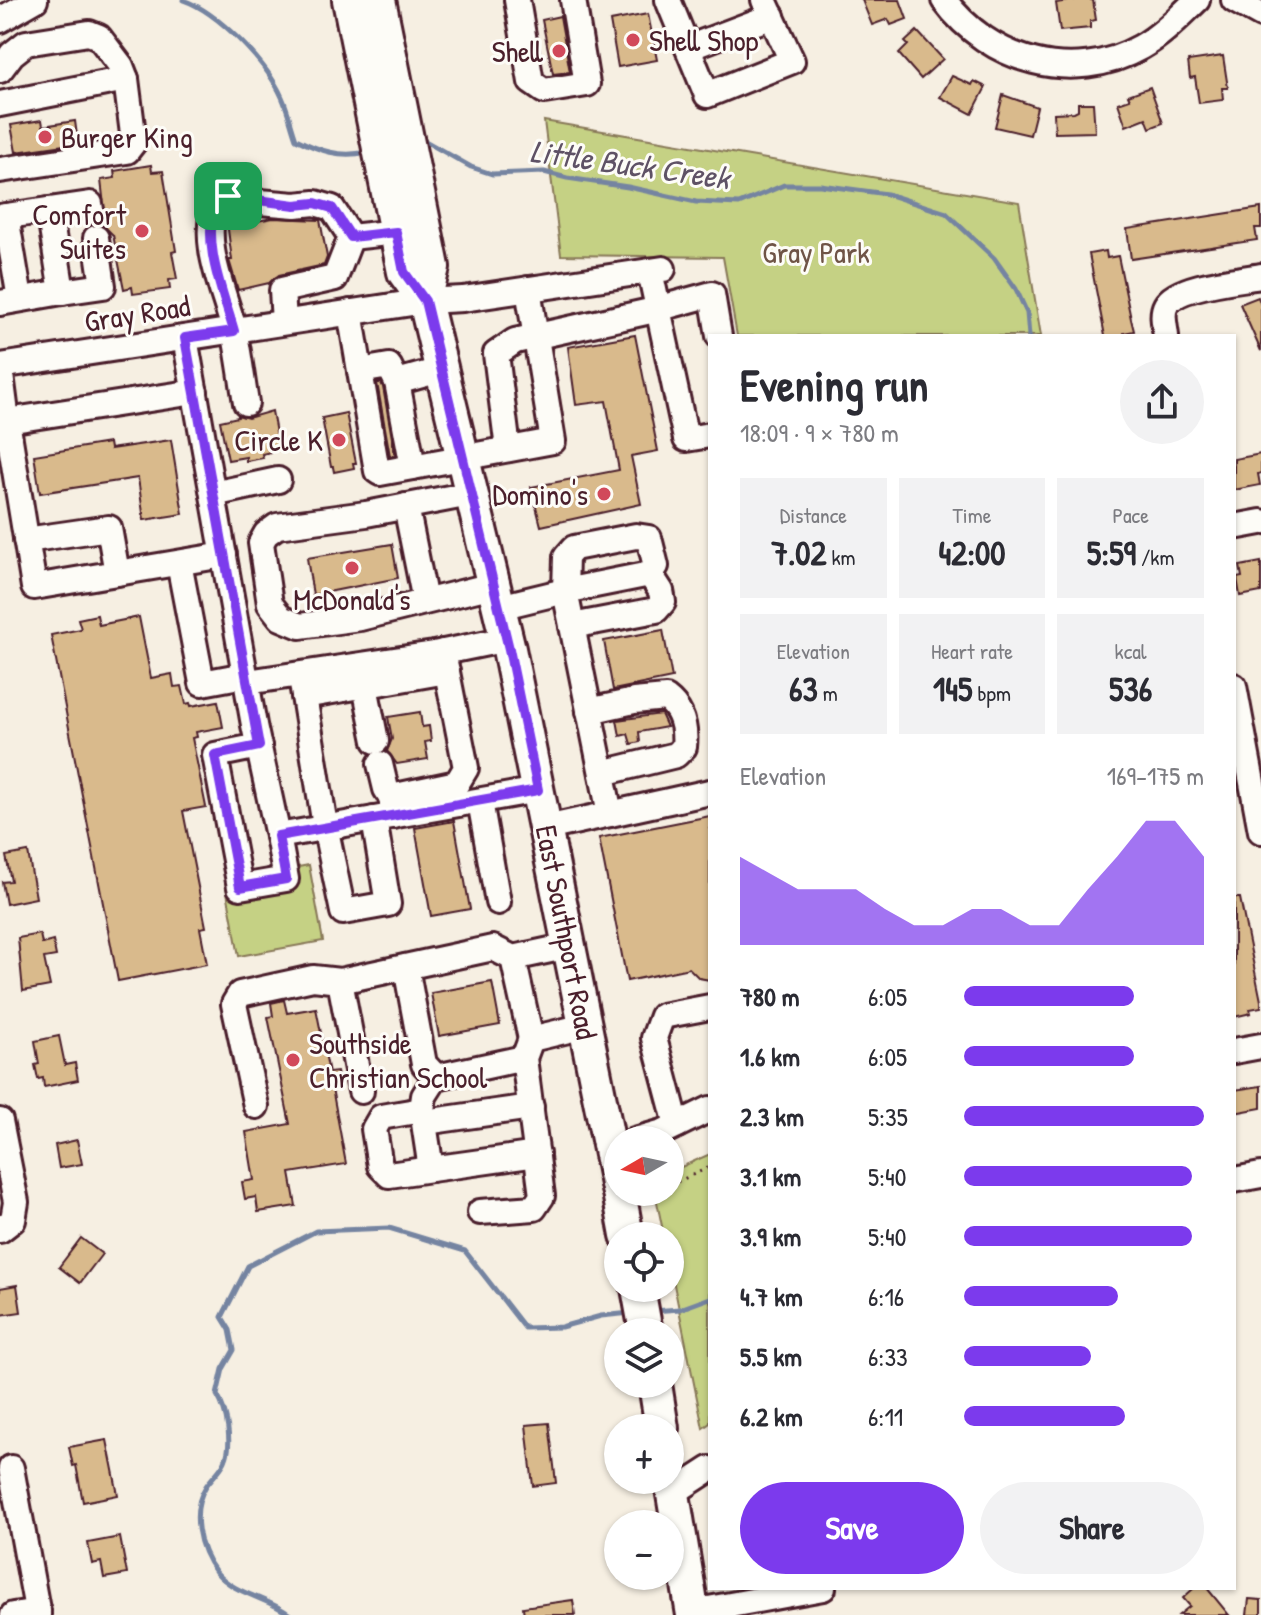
<!DOCTYPE html>
<html lang="en">
<head>
<meta charset="utf-8">
<style>
  :root { --surface:#fff; --page:#f2f2f3; --text:#2b2b33; --muted:#7c7c81; --accent:#7c3aed }
  body { margin:0; font-family:"Patrick Hand",sans-serif; background:var(--page); color:var(--text); height:100vh; display:flex; flex-direction:column; font-size:30px; white-space:nowrap }
  * { box-sizing:border-box; margin:0 }
  p { font-size:26px; color:var(--muted) }
  .icon { flex:none; width:44px; height:44px; fill:none; stroke:currentColor; stroke-width:2; stroke-linecap:round; stroke-linejoin:round }
  .map { position:relative; flex:1; overflow:hidden }
  .side { position:absolute; left:708px; top:334px; width:528px; height:1256px; display:flex; flex-direction:column; background:var(--surface); border-radius:0px; box-shadow:0 2px 6px #0004 }
  .side>* { flex:none }
  .needle { width:52px; rotate:261deg }
  .tools { position:absolute; left:604px; top:1126px; display:grid; gap:16px }
  .tools a { display:grid; place-items:center; width:80px; height:80px; border-radius:50%; background:var(--surface); box-shadow:0 2px 6px #0004; font-size:40px }
  .pin { position:absolute; display:grid; place-items:center; width:68px; height:68px; color:#fff; margin:-34px; border-radius:16px; box-shadow:0 4px 12px #0006 }
  .round { display:grid; place-items:center; flex:none; width:84px; height:84px; border-radius:42px; background:var(--page) }
  .summary { display:flex; align-items:center; justify-content:space-between; height:136px; padding:0 32px }
  h1 { font-size:44px; font-weight:700; line-height:60px }
  .figures { display:grid; grid-template-columns:repeat(3,1fr); gap:12px; height:136px; padding:8px 32px }
  .figures div { display:grid; align-content:center; border-radius:0px; background:var(--page); text-align:center }
  .figures b { font-size:34px; font-weight:700 }
  .figures small { font-size:22px; font-weight:400 }
  .figures p { font-size:22px }
  .chart { height:224px; padding:16px 32px }
  .chart p { display:flex; justify-content:space-between }
  .chart svg { width:100%; height:144px; margin-top:8px; fill:var(--accent); opacity:.7 }
  .primary-button { display:flex; gap:16px; margin-top:auto; padding:16px 32px }
  .primary-button a { flex:1; height:92px; border-radius:48px; background:var(--accent); color:#fff; font-size:32px; font-weight:700; line-height:92px; text-align:center }
  .primary-button a+a { background:var(--page); color:var(--text) }
  ul { padding:0 32px; list-style:none; font-size:26px }
  li { display:grid; grid-template-columns:128px 96px 1fr; align-items:center; height:60px }
  li i { height:20px; border-radius:10px; background:var(--accent) }
  .map>svg:first-child { display:block }
  .green { fill:#c5d184; stroke:#887858; stroke-width:2 }
  .lines { fill:none; stroke-linecap:round; stroke-linejoin:round }
  .stream { stroke:#7584a1; stroke-width:5 }
  .building { fill:#d9ba8c; stroke:#4a1f2b; stroke-width:2 }
  .minor-casing { stroke:#4a1f2b; stroke-width:30 }
  .major-casing { stroke:#4a1f2b; stroke-width:38 }
  .path { stroke:#4a1f2b; stroke-width:3; stroke-dasharray:2 6; stroke-linecap:butt }
  .minor { stroke:#fdfcf7; stroke-width:24 }
  .major { stroke:#fdfcf7; stroke-width:32 }
  .route-casing { stroke:#fff; stroke-width:16 }
  .route { stroke:#7c3aed; stroke-width:10 }
  .poi-dot { fill:#d1495b; stroke:#fdfcf7; stroke-width:3 }
  .labels { text-anchor:middle; dominant-baseline:central; stroke-width:6; stroke-linejoin:round; paint-order:stroke }
  .poi-label { font-size:30px; fill:#4a1f2b; stroke:#fdfcf7; text-anchor:end }
  .park-label { font-size:30px; fill:#6f5446; stroke:#fdfcf7 }
  .street-label { font-size:30px; fill:#4a1f2b; stroke:#fdfcf7 }
  .water-label { font-size:32px; font-style:italic; fill:#5f5266; stroke:#fdfcf7 }
</style>
</head>
<body>
<div class="map">
<svg width="1261" height="1615" viewBox="0 0 1261 1615">
  <rect width="100%" height="100%" fill="#f6efe2"/>
  <filter id="ink" filterUnits="userSpaceOnUse"><feTurbulence type="fractalNoise" baseFrequency=".0125" numOctaves="2"/><feDisplacementMap in="SourceGraphic" scale="16" xChannelSelector="R" yChannelSelector="G"/><feConvolveMatrix kernelMatrix="1 2 1 2 8 2 1 2 1" color-interpolation-filters="sRGB"/></filter>
  <g filter="url(#ink)">
    <g class="green">
      <path d="M544,121L1019,202L1041,336H737L723,257L561,255Z"/>
      <path d="M309,865L323,941L239,956L225,881Z"/>
      <path d="M710,1154V1423L703,1428L670,1265V1236H664L655,1192H670V1172Z"/>
    </g>
    <g class="lines">
      <g class="stream">
        <path d="M183,0C218,12 267,63 282,97C288,110 291,125 296,139C320,151 340,158 367,152"/>
        <path d="M420,142L425,141L471,167L492,174L544,172L567,178L628,187L696,202L739,204L784,185H820L887,194L946,213L994,258L1016,289L1027,313L1029,336"/>
        <path d="M653,1311L680,1309L710,1298"/>
        <path d="M290,1615C268,1597 235,1595 216,1572C198,1549 190,1511 206,1486C212,1477 221,1470 225,1461C233,1444 227,1411 217,1395L223,1369L234,1350L230,1330L222,1317L248,1266L316,1231L389,1228L465,1251L525,1328L561,1327L601,1316L631,1313"/>
      </g>
    </g>
    <g class="building">
      <path d="M862,0H900L907,19L891,25L888,19L872,25Z"/>
      <path d="M1075,0H1093L1096,20L1090,21V28L1060,31L1056,3Z"/>
      <path d="M648,14L657,60L618,67L610,21Z"/>
      <path d="M560,16L570,72L553,74L542,20Z"/>
      <path d="M917,31L943,59L921,79L899,54L908,45L905,42Z"/>
      <path d="M1223,56L1228,88H1222L1223,100L1199,103L1195,77L1190,78L1188,61Z"/>
      <path d="M952,76L972,85L974,81L986,87L972,114L940,97Z"/>
      <path d="M1150,87L1163,123L1150,128L1146,118L1126,126L1118,103L1130,99L1128,95Z"/>
      <path d="M1003,95L1037,107L1030,135L995,127Z"/>
      <path d="M1078,103H1093L1095,132L1055,133L1054,113L1074,112L1078,110Z"/>
      <path d="M42,120L43,126L75,121L78,143L16,152L11,125Z"/>
      <path d="M151,165L152,172L163,171L176,251L172,252L177,279L169,280L170,289L133,294L132,287L124,289L113,235L102,224L97,223L105,214L101,180L115,178L114,171Z"/>
      <path d="M1261,208V228H1255L1257,240L1131,259L1127,229Z"/>
      <path d="M251,216L252,222L273,218L320,220L327,257L324,265L279,275L269,283L238,290L229,260H232L227,222Z"/>
      <path d="M1106,251L1107,258L1118,256L1131,319L1134,331L1124,333V336H1105L1089,254Z"/>
      <path d="M1258,297L1261,305V351L1240,304Z"/>
      <path d="M635,335L658,451L631,456L641,504L541,526L531,487L619,470L606,401L576,405L568,347Z"/>
      <path d="M377,383H381L383,387L395,455L390,456Z"/>
      <path d="M272,411L279,450L262,454L263,458L246,461V457L228,460L220,421L238,417V415L248,418Z"/>
      <path d="M346,413L356,463H353L354,468L334,472L333,467H331L322,418Z"/>
      <path d="M171,440L183,514L144,520L138,478L40,493L34,455L109,443L110,449Z"/>
      <path d="M1261,454V473L1258,474L1260,485L1234,490V459Z"/>
      <path d="M392,544L398,578L313,595L307,558Z"/>
      <path d="M1261,562V592L1240,596L1237,578L1242,577L1240,566Z"/>
      <path d="M97,615L99,625L139,617L151,678L172,674L174,687L182,686L186,704L190,703L191,706L218,701L223,727L196,732L197,737L192,738L206,807L183,811L206,927L200,928L207,964L118,981L51,635L81,629L78,619Z"/>
      <path d="M663,630L672,678L613,690L604,641Z"/>
      <path d="M420,712L422,727L429,726L431,741L425,742L428,759L397,764L387,751L392,739L388,717Z"/>
      <path d="M661,714L667,727L639,732L640,742L631,744L628,734L620,736L617,720Z"/>
      <path d="M710,816V980L699,978L689,968L627,981L599,838Z"/>
      <path d="M454,821L470,909L431,916L415,828Z"/>
      <path d="M28,852L36,898L6,904L2,882L11,881L6,856Z"/>
      <path d="M1234,898H1240L1261,1001V1007L1250,1009L1251,1013L1234,1017Z"/>
      <path d="M40,934L42,944L53,941L56,956L44,958L50,986L23,991L18,938Z"/>
      <path d="M492,982L500,1025L439,1036L431,993Z"/>
      <path d="M284,1000L287,1013L316,1008L329,1073L337,1072L340,1086L332,1088L346,1164L290,1173L296,1206L258,1212L256,1197L245,1199L242,1182L254,1180L246,1132L290,1124L268,1017L273,1016L271,1003Z"/>
      <path d="M59,1036L65,1065L75,1063L78,1080L44,1087L43,1078L38,1079L35,1065L39,1064L35,1041Z"/>
      <path d="M1261,1086V1108L1234,1113V1090Z"/>
      <path d="M77,1140L82,1164L59,1168L55,1145Z"/>
      <path d="M81,1238L102,1254L80,1283L59,1267Z"/>
      <path d="M17,1285L21,1312L0,1315V1288Z"/>
      <path d="M549,1423L556,1483L533,1486L526,1425Z"/>
      <path d="M107,1440L118,1495L83,1502L76,1465L73,1466L69,1447Z"/>
      <path d="M120,1537L127,1574L104,1578L101,1562L92,1564L88,1543Z"/>
      <path d="M1194,1588H1207L1229,1615H1179L1190,1606L1183,1598Z"/>
      <path d="M1249,1599L1261,1600V1615H1247Z"/>
      <path d="M573,1600L575,1615H524L523,1607Z"/>
    </g>
    <g class="lines">
      <defs>
        <g id="minor">
          <path d="M517,0L531,82L544,91L587,84L573,0"/>
          <path d="M668,0L707,95L792,61L764,0"/>
          <path d="M944,0C989,61 1072,86 1141,47C1162,35 1179,17 1197,0"/>
          <path d="M1234,0L1261,15"/>
          <path d="M0,20L35,0"/>
          <path d="M688,48L772,16"/>
          <path d="M0,70L12,54L26,43L89,33L99,37L121,66L126,79L134,142L127,151L0,170"/>
          <path d="M0,104L126,79"/>
          <path d="M49,210L90,204L91,210"/>
          <path d="M6,216L20,299"/>
          <path d="M0,217L49,210L62,292L0,303"/>
          <path d="M650,271L686,439L710,435"/>
          <path d="M62,292L103,286L96,238"/>
          <path d="M350,312L377,471L380,473L553,441L528,289"/>
          <path d="M284,322L282,290L335,278L351,237"/>
          <path d="M1166,336C1165,326 1161,314 1166,305C1177,285 1239,280 1261,276"/>
          <path d="M185,338L254,725L278,836L538,790"/>
          <path d="M0,366L425,301L463,299L663,269"/>
          <path d="M0,367L7,421L195,392"/>
          <path d="M360,371L389,366L397,382L440,370"/>
          <path d="M397,382L413,467"/>
          <path d="M246,403C242,379 239,354 234,330C224,290 200,243 216,202L228,196L248,201L295,205L315,203L332,208L351,237L396,232"/>
          <path d="M7,421L34,587L224,555"/>
          <path d="M508,449L496,354L515,341L646,312L712,294L719,336"/>
          <path d="M213,494L278,480"/>
          <path d="M470,494L366,514L277,526L266,534L261,543L270,604L281,618L300,626L360,618L493,585"/>
          <path d="M406,506L425,601"/>
          <path d="M1234,527L1261,522"/>
          <path d="M636,536L649,538L656,566L650,574L565,591L566,557L574,548Z"/>
          <path d="M26,540L109,528L117,573"/>
          <path d="M179,563L202,683L245,675"/>
          <path d="M499,607L565,591L610,814"/>
          <path d="M572,626L656,610L663,602L661,591L650,574"/>
          <path d="M247,682L434,654L507,639"/>
          <path d="M302,683L304,696L447,671"/>
          <path d="M365,686L376,741"/>
          <path d="M1234,686L1261,831"/>
          <path d="M304,696L325,826L343,912L388,904L374,819"/>
          <path d="M589,711L634,701L666,698C682,710 686,727 684,747L676,755L602,773"/>
          <path d="M259,746L215,755L240,887L286,879L278,836"/>
          <path d="M380,764L386,789L391,797"/>
          <path d="M480,801L498,902"/>
          <path d="M394,816L391,797L457,783L466,768L443,652"/>
          <path d="M546,828L710,792"/>
          <path d="M513,958L569,946"/>
          <path d="M406,967L424,1064L436,1077L524,1058"/>
          <path d="M340,981L361,1091"/>
          <path d="M1234,1051L1261,1046"/>
          <path d="M256,1106L234,1004L240,994L313,978L340,981L493,948L513,958L531,1039"/>
          <path d="M422,1110L381,1117L374,1129L380,1166L389,1175L431,1169L422,1110L424,1096L436,1077"/>
          <path d="M0,1121L16,1202L13,1220L0,1230"/>
          <path d="M425,1122L531,1107"/>
          <path d="M677,1125L654,1038L662,1016L710,1007"/>
          <path d="M635,1140L663,1132L710,1109"/>
          <path d="M431,1169L537,1154"/>
          <path d="M1234,1180L1261,1175"/>
          <path d="M480,1212L534,1208L542,1196L524,1058L531,1039L585,1026"/>
          <path d="M11,1468L38,1615"/>
          <path d="M673,1493L710,1469"/>
          <path d="M692,1612L823,1588"/>
          <path d="M13,1615L38,1611"/>
        </g>
        <g id="major">
          <path d="M349,0L404,272L425,301"/>
          <path d="M379,0L433,267L425,301L509,649L618,1189"/>
          <path d="M619,1192L627,1236"/>
          <path d="M638,1288L646,1332"/>
          <path d="M655,1384L662,1428"/>
          <path d="M670,1476L693,1615"/>
        </g>
      </defs>
      <use href="#minor" class="minor-casing"/>
      <use href="#major" class="major-casing"/>
      <path class="path" d="M670,1185L710,1167"/>
      <use href="#minor" class="minor"/>
      <use href="#major" class="major"/>
    </g>
  </g>
  <g class="lines" filter="url(#ink)">
    <defs>
      <path id="route" d="M228,196L295,205L315,203L332,208L351,237L396,232L404,272L425,301L509,649L538,790L278,836L286,879L240,887L215,755L259,746L185,338L234,331C223,292 201,242 216,202Z"/>
    </defs>
    <use href="#route" class="route-casing"/>
    <use href="#route" class="route"/>
  </g>
  <g class="poi-dot">
    <circle cx="633" cy="40" r="8"/>
    <circle cx="559" cy="51" r="8"/>
    <circle cx="45" cy="137" r="8"/>
    <circle cx="142" cy="231" r="8"/>
    <circle cx="339" cy="440" r="8"/>
    <circle cx="604" cy="494" r="8"/>
    <circle cx="352" cy="568" r="8"/>
    <circle cx="293" cy="1060" r="8"/>
  </g>
  <g class="labels">
    <g class="poi-label">
      <text x="649" y="40" text-anchor="start">Shell Shop</text>
      <text x="543" y="51">Shell</text>
      <text x="61" y="137" text-anchor="start">Burger King</text>
      <text x="126" y="214">Comfort<tspan x="126" dy="34">Suites</tspan></text>
      <text x="323" y="440">Circle K</text>
      <text x="588" y="494">Domino's</text>
      <text x="352" y="599" text-anchor="middle">McDonald's</text>
      <text x="309" y="1043" text-anchor="start">Southside<tspan x="309" dy="34">Christian School</tspan></text>
    </g>
    <g class="park-label">
      <text x="816" y="252">Gray Park</text>
    </g>
    <g class="street-label">
      <text transform="translate(137 313) rotate(-9)">Gray Road</text>
      <text transform="translate(567 932) rotate(79)">East Southport Road</text>
    </g>
    <g class="water-label">
      <text transform="translate(630 164) rotate(8)">Little Buck Creek</text>
    </g>
  </g>
</svg>
<div class="tools">
<a><svg class="needle" viewBox="-14 -14 28 28"><path d="M0-13l5 13h-10z" fill="#e53935"/><path d="M0 13l5-13h-10z" fill="#7c7c81"/></svg></a>
<a><svg class="icon" aria-label="locate" viewBox="0 0 24 24"><circle cx="12" cy="12" r="6"/><path d="M12 2v4M12 18v4M2 12h4M18 12h4"/></svg></a>
<a><svg class="icon" aria-label="layers" viewBox="0 0 24 24"><path d="M12 4l9 5-9 5-9-5zM3 14l9 5 9-5"/></svg></a>
<a>+</a>
<a>−</a>
</div>
<div class="pin" style="left:228px;top:196px;background:#1e9e55"><svg class="icon" aria-label="arrive" viewBox="0 0 24 24"><path d="M6 21V4h12l-3 4 3 4H6"/></svg></div>
<section class="side">
<div class="summary"><div><h1>Evening run</h1><p>18:09 · 9 × 780 m</p></div><a class="round"><svg class="icon" aria-label="share" viewBox="0 0 24 24"><path d="M12 15V3M7 8l5-5 5 5M5 13v7h14v-7"/></svg></a></div>
<div class="figures">
<div><p>Distance</p><b>7.02<small> km</small></b></div>
<div><p>Time</p><b>42:00</b></div>
<div><p>Pace</p><b>5:59<small> /km</small></b></div>
</div>
<div class="figures">
<div><p>Elevation</p><b>63<small> m</small></b></div>
<div><p>Heart rate</p><b>145<small> bpm</small></b></div>
<div><p>kcal</p><b>536</b></div>
</div>
<div class="chart"><p><span>Elevation</span>169–175 m</p>
<svg viewBox="0 0 160 44" preserveAspectRatio="none"><path d="M0 44V17L10 22L20 27L30 27L40 27L50 33L60 38L70 38L80 33L90 33L100 38L110 38L120 27L130 17L140 6L150 6L160 17V44z"/></svg>
</div>
<ul>
<li><b>780 m</b>6:05<i style="width:71%"></i></li>
<li><b>1.6 km</b>6:05<i style="width:71%"></i></li>
<li><b>2.3 km</b>5:35<i style="width:100%"></i></li>
<li><b>3.1 km</b>5:40<i style="width:95%"></i></li>
<li><b>3.9 km</b>5:40<i style="width:95%"></i></li>
<li><b>4.7 km</b>6:16<i style="width:64%"></i></li>
<li><b>5.5 km</b>6:33<i style="width:53%"></i></li>
<li><b>6.2 km</b>6:11<i style="width:67%"></i></li>
</ul>
<div class="primary-button"><a>Save</a><a>Share</a></div>
</section>
</div>
</body>
</html>
